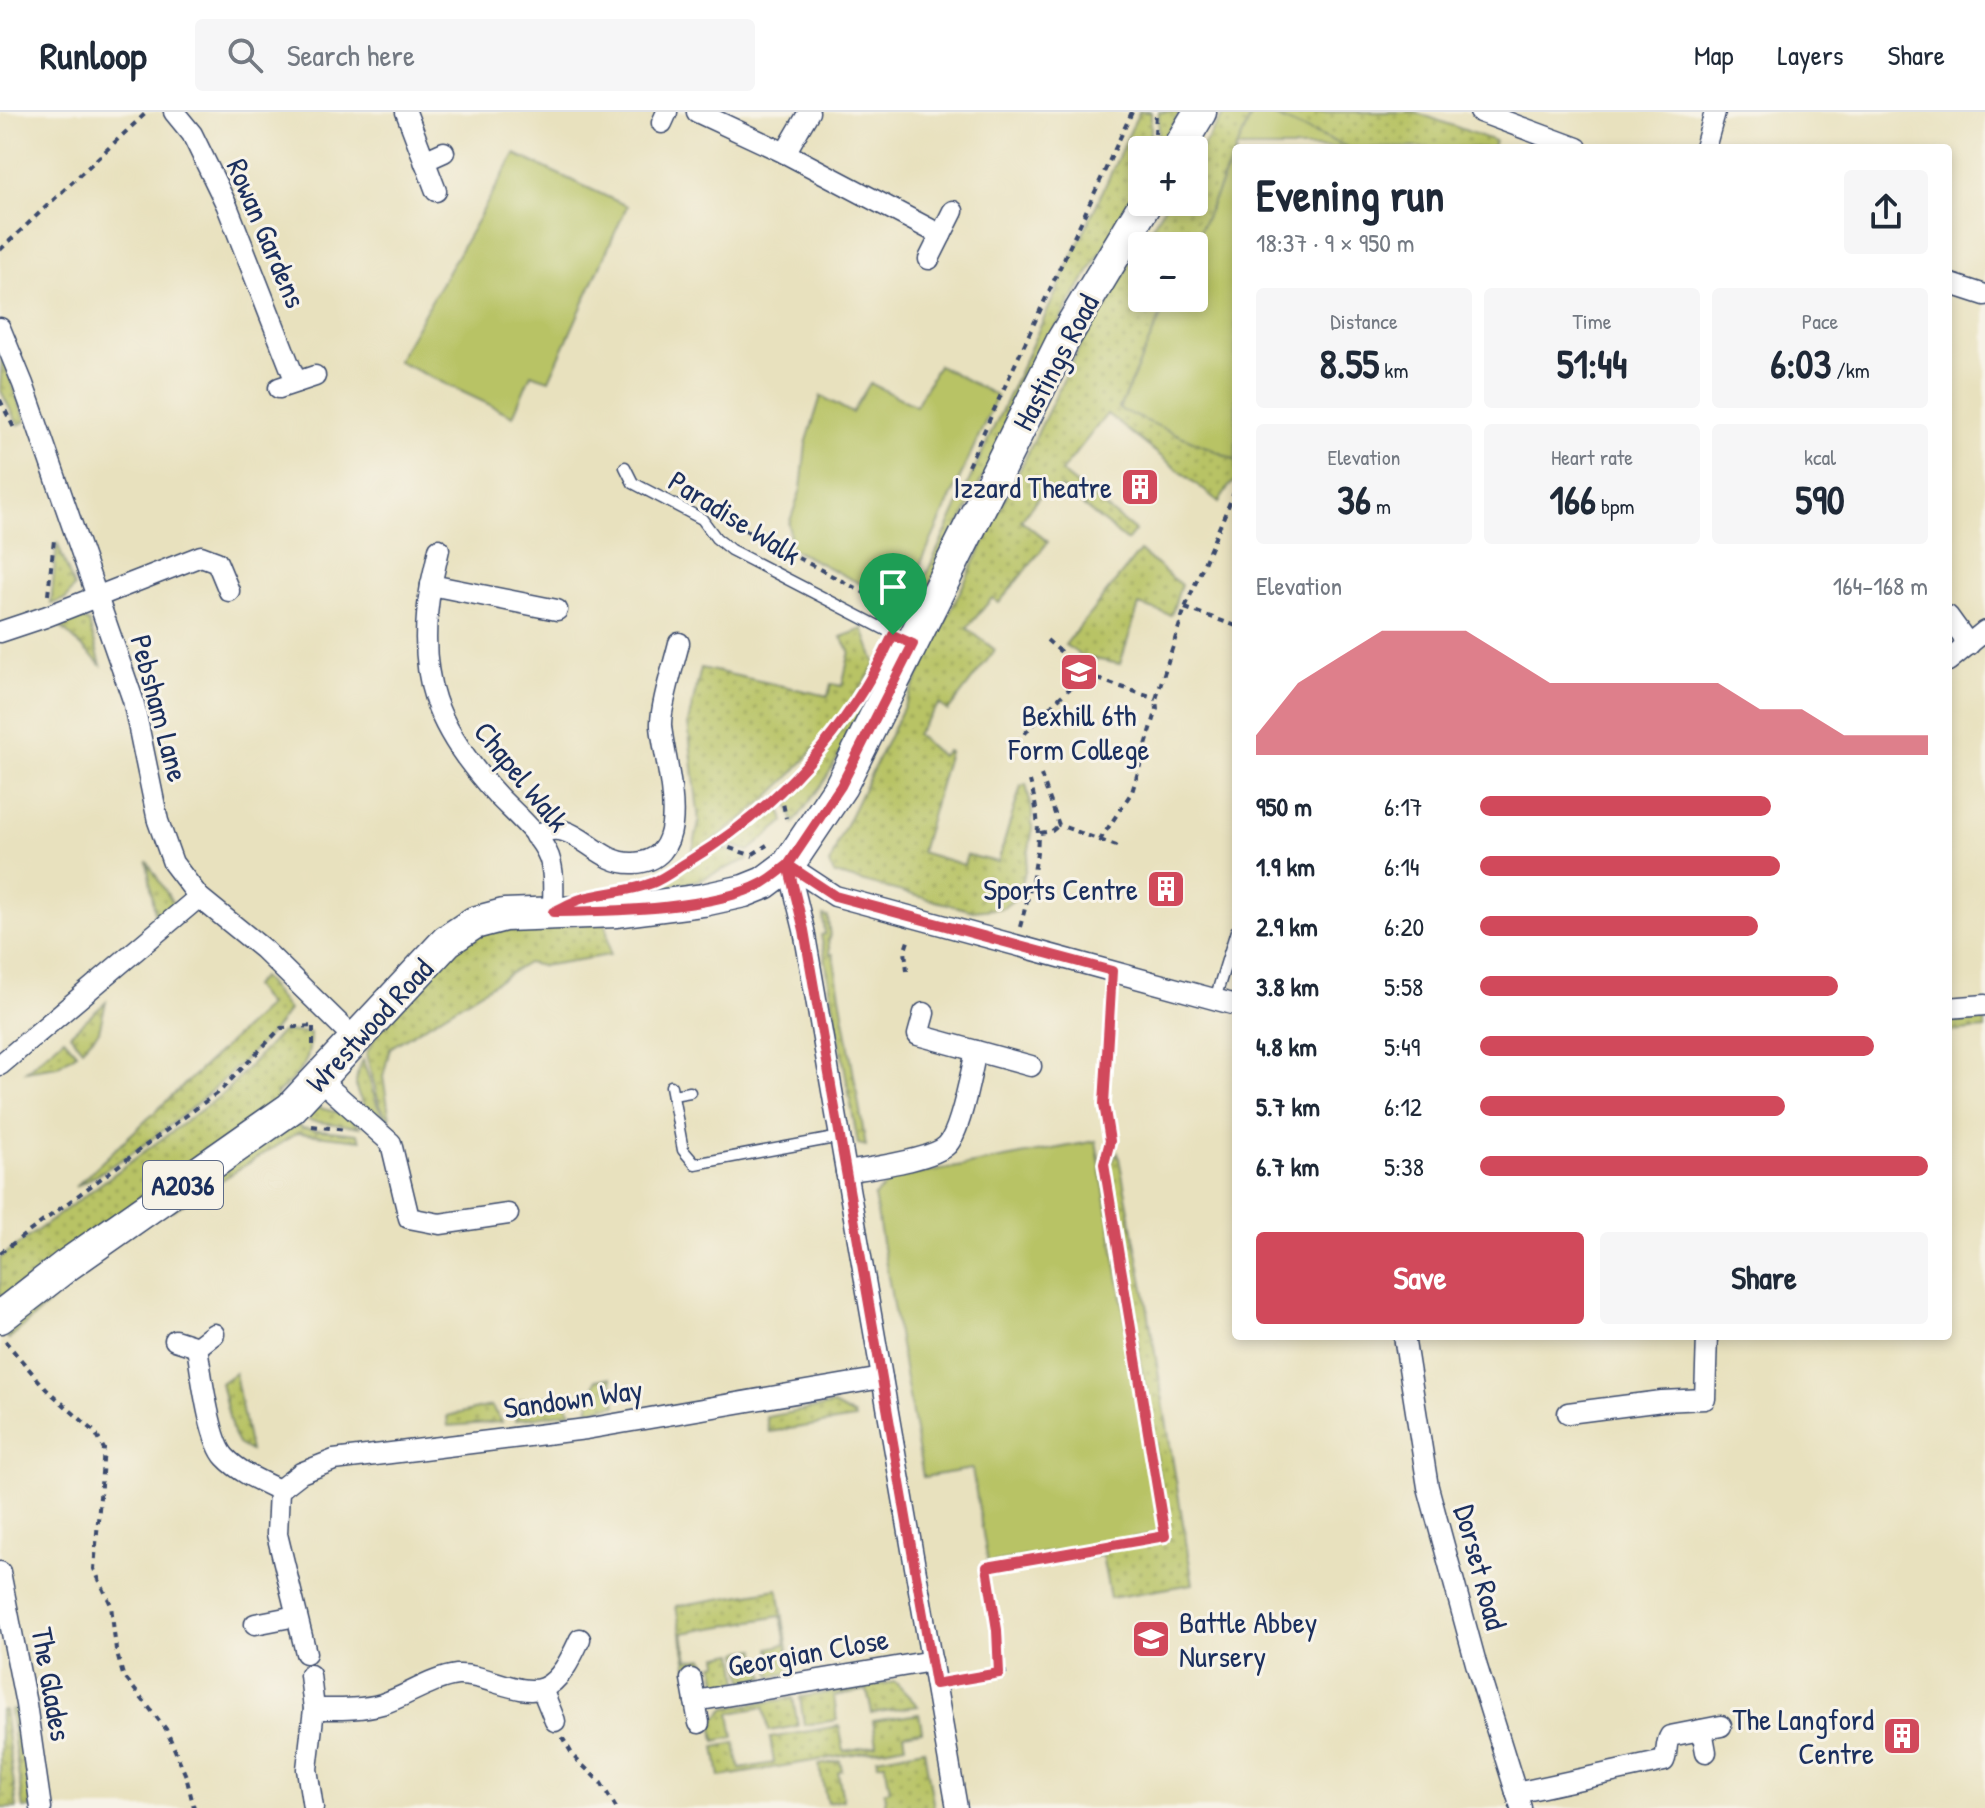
<!DOCTYPE html>
<html lang="en">
<head>
<meta charset="utf-8">
<style>
  :root { --surface:#fff; --page:#f6f6f7; --text:#1f2937; --muted:#747a83; --line:#e0e1e3; --accent:#d1495b }
  body { margin:0; font-family:"Patrick Hand",sans-serif; background:var(--page); color:var(--text); height:100vh; display:flex; flex-direction:column; font-size:30px; white-space:nowrap }
  * { box-sizing:border-box; margin:0 }
  p { font-size:26px; color:var(--muted) }
  .icon { flex:none; width:44px; height:44px; fill:none; stroke:currentColor; stroke-width:2; stroke-linecap:round; stroke-linejoin:round }
  .map { position:relative; flex:1; overflow:hidden }
  .side { position:absolute; left:1232px; top:32px; width:720px; height:1196px; display:flex; flex-direction:column; background:var(--surface); border-radius:8px; box-shadow:0 4px 12px #0003 }
  .side>* { flex:none }
  .fabs { position:absolute; left:1128px; top:24px; display:grid; gap:16px }
  .fabs a { display:grid; place-items:center; width:80px; height:80px; border-radius:8px; background:var(--surface); box-shadow:0 4px 12px #0003; font-size:40px }
  .pin { position:absolute; display:grid; place-items:center; width:68px; height:68px; color:#fff; margin:-82px -34px; border-radius:50% 50% 50% 0; rotate:-45deg; box-shadow:0 0 8px #0007 }
  .pin .icon { rotate:45deg }
  .round { display:grid; place-items:center; flex:none; width:84px; height:84px; border-radius:8px; background:var(--page) }
  .summary { display:flex; align-items:center; justify-content:space-between; height:136px; padding:0 24px }
  h1 { font-size:44px; font-weight:700; line-height:60px }
  .metrics { display:grid; grid-template-columns:repeat(3,1fr); gap:12px; height:136px; padding:8px 24px }
  .metrics div { display:grid; align-content:center; border-radius:8px; background:var(--page); text-align:center }
  .metrics b { font-size:40px; font-weight:700 }
  .metrics small { font-size:22px; font-weight:400 }
  .metrics p { font-size:22px }
  .chart { height:224px; padding:16px 24px }
  .chart p { display:flex; justify-content:space-between }
  .chart svg { width:100%; height:144px; margin-top:8px; fill:var(--accent); opacity:.7 }
  .cta { display:flex; gap:16px; margin-top:auto; padding:16px 24px }
  .cta a { flex:1; height:92px; border-radius:8px; background:var(--accent); color:#fff; font-size:32px; font-weight:700; line-height:92px; text-align:center }
  .cta a+a { background:var(--page); color:var(--text) }
  ul { padding:0 24px; list-style:none; font-size:26px }
  li { display:grid; grid-template-columns:128px 96px 1fr; align-items:center; height:60px }
  li i { height:20px; border-radius:10px; background:var(--accent) }
  header { display:flex; align-items:center; gap:48px; box-sizing:border-box; height:112px; padding:0 40px; background:var(--surface); border-bottom:2px solid var(--line) }
  header strong { font-size:38px }
  nav { display:flex; gap:44px; margin-inline-start:auto; font-size:28px }
  .search { width:560px; height:72px; background:var(--page); display:flex; align-items:center; gap:20px; box-sizing:border-box; padding:0 28px; border-radius:8px; color:var(--muted); font-size:30px }
  .map>svg:first-child { display:block }
  .grass { fill:url(#grass-dots); stroke:#6a7962; stroke-width:2 }
  .park { fill:#b8c365; stroke:#6a7962; stroke-width:2 }
  .lines { fill:none; stroke-linecap:round; stroke-linejoin:round }
  .service-casing { stroke:#3a4a6c; stroke-width:13 }
  .minor-casing { stroke:#3a4a6c; stroke-width:23 }
  .primary-casing { stroke:#3a4a6c; stroke-width:35 }
  .path { stroke:#3a4a6c; stroke-width:4; stroke-dasharray:6 6; stroke-linecap:butt }
  .service { stroke:#fff; stroke-width:10 }
  .minor { stroke:#fff; stroke-width:20 }
  .primary { stroke:#fff; stroke-width:32 }
  .route-casing { stroke:#fff; stroke-width:16 }
  .route { stroke:#d1495b; stroke-width:10 }
  .labels { text-anchor:middle; dominant-baseline:central; stroke-width:6; stroke-linejoin:round; paint-order:stroke }
  .shield { fill:#f7f3e8; stroke:#5d6a87; stroke-width:2 }
  .shield-label { font-size:28px; font-weight:bold; fill:#1b2f5e }
  .street-label { font-size:30px; fill:#1b2f5e; stroke:#f7f3e8 }
  .poi-label { font-size:30px; fill:#1b2f5e; stroke:#f7f3e8; text-anchor:end }
</style>
</head>
<body>
<header>
<strong>Runloop</strong>
<div class="search"><svg class="icon" aria-label="search" viewBox="0 0 24 24"><circle cx="10" cy="10" r="6"/><path d="M15 15l6 6"/></svg>Search here</div>
<nav><a>Map</a><a>Layers</a><a>Share</a></nav>
</header>
<div class="map">
<svg width="1985" height="1696" viewBox="0 0 1985 1696">
  <defs>
    <pattern id="grass-dots" width="8" height="8" patternUnits="userSpaceOnUse" patternTransform="scale(2)"><rect width="8" height="8" fill="#b8c365"/><path d="M2 2h.1M6 6h.1" fill="none" stroke="#959f56" stroke-width="1.8" stroke-linecap="round"/></pattern>
  </defs>
  <rect width="100%" height="100%" fill="#f7f3e8"/>
  <filter id="ink" filterUnits="userSpaceOnUse"><feTurbulence type="fractalNoise" baseFrequency=".0125" numOctaves="2"/><feDisplacementMap in="SourceGraphic" scale="16" xChannelSelector="R" yChannelSelector="G"/><feConvolveMatrix kernelMatrix="1 2 1 2 8 2 1 2 1" color-interpolation-filters="sRGB"/></filter>
  <filter id="wash" filterUnits="userSpaceOnUse"><feTurbulence type="fractalNoise" baseFrequency=".006" numOctaves="4" result="noise"/><feDisplacementMap in="SourceGraphic" scale="32" xChannelSelector="R" yChannelSelector="G"/><feGaussianBlur stdDeviation="1.8" result="paint"/><feColorMatrix in="noise" values="0 0 0 0 0 0 0 0 0 0 0 0 0 0 0 0 0 1.4 0 .05"/><feComposite in="paint" operator="in"/></filter>
  <g filter="url(#wash)">
    <rect width="100%" height="100%" fill="#e8e1be"/>
    <g class="grass">
      <path d="M1139,0H1151V38H1142V71L1052,222L914,508L907,504Z"/>
      <path d="M1159,0H1180L1158,38Z"/>
      <path d="M1225,0H1253L1193,134H1142V186H1169L1119,296L1236,348V369L1230,373L1219,390L1107,302L1061,360L1135,419L1127,429L1061,376L1055,383L1046,376L1021,408L1048,430L999,491L992,486L967,516L995,538L948,599L939,592L916,622L941,644L947,639L949,640L921,740L964,753L967,743L998,750L1021,674L1026,672L1032,698V721L1025,759L1016,786L1003,796L973,799L834,762L830,752L839,727L1084,226L1167,90H1194V48Z"/>
      <path d="M1264,0H1415L1495,29L1493,36H1349Z"/>
      <path d="M2,245L26,309L18,313L0,277Z"/>
      <path d="M57,430L74,475L66,487L51,492Z"/>
      <path d="M1140,439L1181,473L1171,503L1139,493L1120,552L1084,545L1065,533Z"/>
      <path d="M78,505L89,511L101,553L58,512Z"/>
      <path d="M863,517L876,553C823,633 775,691 692,742L699,710L688,611L701,556L828,584L831,572L842,574L850,539L841,525Z"/>
      <path d="M889,540L890,556L825,668L794,711L785,682L818,651L870,575Z"/>
      <path d="M778,686L784,710L749,739L723,731Z"/>
      <path d="M718,735L748,744V747L699,768L617,788L655,773Z"/>
      <path d="M147,749L174,793L156,808Z"/>
      <path d="M823,804L828,805L830,827L828,828L830,842H833L866,1034L858,1032L821,823L825,822Z"/>
      <path d="M606,810L610,843L542,854L527,851L390,936L383,965L390,1006L388,1007L379,991L366,942L376,923L452,837L482,820Z"/>
      <path d="M262,865L288,898C279,914 266,927 252,940C201,992 139,1041 75,1075L268,894L253,874Z"/>
      <path d="M106,890L99,919L82,937L70,922Z"/>
      <path d="M1985,908V917L1948,920V910Z"/>
      <path d="M282,919L310,921C311,954 298,962 276,983L279,989L0,1188V1146L224,981Z"/>
      <path d="M64,926L77,941L57,954L26,959Z"/>
      <path d="M363,948L377,992L388,1012L385,1014C362,990 346,981 363,948Z"/>
      <path d="M315,995L348,1003L360,1015L310,1009L301,1002Z"/>
      <path d="M295,1008L302,1016L357,1022L361,1028L297,1021L172,1099L175,1094Z"/>
      <path d="M1118,1041L1147,1192L1193,1472L1110,1486L1102,1443L1069,1449L1068,1445L1169,1427L1109,1054Z"/>
      <path d="M58,1176L61,1180L9,1227L2,1219Z"/>
      <path d="M235,1261L250,1339L238,1332L233,1322L221,1271Z"/>
      <path d="M611,1265L616,1293L588,1298L596,1268Z"/>
      <path d="M560,1282L571,1300L516,1308L520,1288Z"/>
      <path d="M833,1293L854,1304L855,1307L769,1320L766,1305Z"/>
      <path d="M491,1294L502,1310L448,1314L447,1304Z"/>
      <path d="M778,1477L792,1561L771,1564L768,1544L771,1543L770,1536L786,1532L781,1504L683,1521L688,1548L704,1546L706,1553H709L712,1571L700,1561L688,1558L676,1494Z"/>
      <path d="M756,1537L758,1545H761L765,1566L744,1569L739,1540Z"/>
      <path d="M735,1541L739,1569L718,1573L714,1552L719,1551L718,1544Z"/>
      <path d="M895,1570L918,1594L872,1601L867,1578L834,1584L837,1608L804,1613L800,1585Z"/>
      <path d="M793,1586L798,1614L769,1619L764,1595L730,1601L734,1625L715,1629L712,1609L726,1596Z"/>
      <path d="M18,1596L32,1696H23L10,1598Z"/>
      <path d="M4,1598L17,1696H0V1599Z"/>
      <path d="M919,1602L922,1619L904,1622L906,1633L720,1665L715,1635L735,1631L740,1657L774,1651L770,1626L839,1614L844,1639L877,1633L873,1609Z"/>
      <path d="M924,1637L934,1696H886L884,1680L890,1678L885,1651L878,1652L877,1646Z"/>
      <path d="M840,1649L842,1658L838,1660L843,1688L827,1691L819,1653Z"/>
    </g>
    <g class="park">
      <path d="M1253,0H1264L1349,36H1237Z"/>
      <path d="M1236,39V348L1119,297L1169,186H1194L1193,134Z"/>
      <path d="M515,42L627,94L549,268L531,262L513,304L397,249Z"/>
      <path d="M938,253L997,284L902,493L790,436L789,412L801,377L806,332L821,284L852,301L870,271L916,294Z"/>
      <path d="M1096,1029L1161,1421L988,1451L972,1357L923,1365L874,1084L893,1067Z"/>
    </g>
  </g>
  <g filter="url(#ink)">
    <g class="lines">
      <defs>
        <g id="service">
          <path d="M625,355L633,371L702,407L716,426L731,438L909,530"/>
          <path d="M1215,887L1236,819"/>
          <path d="M671,974L683,1038L695,1052L840,1025"/>
          <path d="M673,983L690,980"/>
        </g>
        <g id="minor">
          <path d="M174,0L192,22L227,94L296,270"/>
          <path d="M406,0L436,79"/>
          <path d="M697,0L785,41L941,123"/>
          <path d="M1480,0L1577,36"/>
          <path d="M662,11L667,0"/>
          <path d="M1705,36L1715,0"/>
          <path d="M785,41L809,0"/>
          <path d="M424,49L444,40"/>
          <path d="M929,147L953,99"/>
          <path d="M1948,171L1985,183"/>
          <path d="M0,216L23,272L133,588L158,709L173,751L199,785L263,837L356,928"/>
          <path d="M279,276L315,264"/>
          <path d="M439,437L431,473L557,498"/>
          <path d="M431,473C415,564 436,617 498,684C515,702 540,722 549,745C555,762 553,781 553,800"/>
          <path d="M1948,504L1969,533"/>
          <path d="M0,520L45,505L201,444L217,450L229,479"/>
          <path d="M1948,549L1985,519"/>
          <path d="M535,724C574,700 593,753 634,751C698,748 664,651 661,614C660,595 674,552 679,531"/>
          <path d="M788,753L804,818L957,1696"/>
          <path d="M788,753L835,784L1236,893"/>
          <path d="M1948,896L1985,893"/>
          <path d="M924,901L918,923L1031,954"/>
          <path d="M0,953L199,785"/>
          <path d="M319,967L391,1031L409,1106L440,1112L508,1102"/>
          <path d="M846,1060C868,1056 933,1048 947,1033C961,1019 971,960 976,939"/>
          <path d="M1404,1224L1428,1375L1477,1555L1521,1696"/>
          <path d="M175,1228L197,1235L214,1222"/>
          <path d="M197,1235C201,1259 209,1328 225,1345C239,1360 260,1369 279,1378L277,1422L306,1541"/>
          <path d="M1568,1301L1662,1289L1705,1287L1707,1224"/>
          <path d="M279,1378L301,1361L334,1348L586,1317L882,1266"/>
          <path d="M0,1460L26,1592L41,1696"/>
          <path d="M255,1512L296,1504"/>
          <path d="M310,1563L314,1597L307,1657L313,1696"/>
          <path d="M691,1567L699,1611"/>
          <path d="M542,1577L555,1609"/>
          <path d="M695,1589L932,1549"/>
          <path d="M314,1597C336,1597 361,1598 382,1592C407,1584 432,1566 457,1563C484,1561 520,1585 543,1576C561,1569 572,1544 580,1527"/>
          <path d="M1702,1618L1706,1640"/>
          <path d="M1516,1681L1664,1649C1668,1640 1665,1632 1670,1624L1721,1614"/>
        </g>
        <g id="primary">
          <path d="M1177,38L1200,0"/>
          <path d="M0,1205L67,1153L291,996L447,829L474,811L504,803L617,799L703,788L744,779L764,771L788,753L841,674L1063,228L1146,90"/>
        </g>
      </defs>
      <use href="#service" class="service-casing"/>
      <use href="#minor" class="minor-casing"/>
      <use href="#primary" class="primary-casing"/>
      <g class="path">
        <path d="M1155,22L1156,0"/>
        <path d="M0,138L147,0"/>
        <path d="M0,288L15,318"/>
        <path d="M968,354L1132,0"/>
        <path d="M745,418L901,500"/>
        <path d="M48,483L54,428"/>
        <path d="M1185,496L1236,514"/>
        <path d="M1047,528L1089,564"/>
        <path d="M1016,630C1040,608 1060,579 1089,564L1156,587"/>
        <path d="M1041,663L1059,713L1100,728L1132,680L1157,597L1156,587L1185,496L1236,376"/>
        <path d="M781,681L786,706"/>
        <path d="M1040,721L1052,719L1059,713"/>
        <path d="M1100,728L1119,735"/>
        <path d="M718,732L753,744"/>
        <path d="M753,742L767,733"/>
        <path d="M671,760C722,729 773,694 813,649C824,637 833,622 842,608"/>
        <path d="M1020,815C1035,759 1046,727 1030,669"/>
        <path d="M907,859L905,838L909,826"/>
        <path d="M313,915V933"/>
        <path d="M312,1014L346,1018"/>
        <path d="M0,1141L221,978L281,916L314,914"/>
        <path d="M5,1229L46,1277L95,1320L104,1337L94,1457L111,1493L116,1538L123,1563L166,1617L186,1664L194,1696"/>
        <path d="M999,1561L997,1518L987,1455L1165,1424L1104,1052L1110,1029L1104,992L1111,877"/>
        <path d="M954,1569L1007,1560"/>
        <path d="M562,1625L574,1645L601,1671L616,1696"/>
      </g>
      <use href="#service" class="service"/>
      <use href="#minor" class="minor"/>
      <use href="#primary" class="primary"/>
    </g>
  </g>
  <g class="lines" filter="url(#ink)">
    <defs>
      <path id="route" d="M893,523C849,617 778,696 689,749C677,756 665,766 652,771C629,780 604,780 581,787C571,790 562,796 553,800C610,799 713,798 763,771C772,766 780,759 788,753L804,818L935,1572L999,1561L997,1518L987,1455L1165,1424L1104,1052L1110,1029L1104,992L1112,859L835,784L788,753L841,674L913,532L893,523"/>
    </defs>
    <use href="#route" class="route-casing"/>
    <use href="#route" class="route"/>
  </g>
  <defs>
    <symbol id="building-square" viewBox="-11 -11 22 22"><rect x="-9" y="-9" width="18" height="18" rx="4" fill="#d1495b" stroke="#f7f3e8"/><path d="M-4-6H4V6H1V3H-1V6H-4ZM-2.5-4.3h1.7v1.8h-1.7ZM.8-4.3h1.7v1.8H.8ZM-2.5-1h1.7V.8h-1.7ZM.8-1h1.7V.8H.8Z" fill="#fff"/></symbol>
    <symbol id="university-square" viewBox="-11 -11 22 22"><rect x="-9" y="-9" width="18" height="18" rx="4" fill="#d1495b" stroke="#f7f3e8"/><path d="M0-5L7-2L0 1L-7-2ZM-4 1L0 2.5L4 1V4Q0 6-4 4Z" fill="#fff"/></symbol>
    <symbol id="school-square" viewBox="-11 -11 22 22"><rect x="-9" y="-9" width="18" height="18" rx="4" fill="#d1495b" stroke="#f7f3e8"/><path d="M0-5L7-2L0 1L-7-2ZM-4 1L0 2.5L4 1V4Q0 6-4 4Z" fill="#fff"/></symbol>
  </defs>
  <g fill-rule="evenodd">
    <use href="#building-square" x="1118" y="353" width="44" height="44"/>
    <use href="#university-square" x="1057" y="538" width="44" height="44"/>
    <use href="#building-square" x="1144" y="755" width="44" height="44"/>
    <use href="#school-square" x="1129" y="1505" width="44" height="44"/>
    <use href="#building-square" x="1880" y="1602" width="44" height="44"/>
  </g>
  <g class="labels">
    <rect class="shield" x="143" y="1049" width="80" height="48" rx="6"/>
    <g class="shield-label">
      <text x="183" y="1073">A2036</text>
    </g>
    <g class="street-label">
      <text transform="translate(267 121) rotate(67)">Rowan Gardens</text>
      <text transform="translate(1055 250) rotate(-62)">Hastings Road</text>
      <text transform="translate(735 405) rotate(32)">Paradise Walk</text>
      <text transform="translate(160 596) rotate(75)">Pebsham Lane</text>
      <text transform="translate(522 664) rotate(51)">Chapel Walk</text>
      <text transform="translate(369 913) rotate(-47)">Wrestwood Road</text>
      <text transform="translate(573 1286) rotate(-8)">Sandown Way</text>
      <text transform="translate(1481 1455) rotate(75)">Dorset Road</text>
      <text transform="translate(808 1540) rotate(-10)">Georgian Close</text>
      <text transform="translate(52 1572) rotate(80)">The Glades</text>
    </g>
    <g class="poi-label">
      <text x="1112" y="375">Izzard Theatre</text>
      <text x="1079" y="603" text-anchor="middle">Bexhill 6th<tspan x="1079" dy="34">Form College</tspan></text>
      <text x="1138" y="777">Sports Centre</text>
      <text x="1179" y="1510" text-anchor="start">Battle Abbey<tspan x="1179" dy="34">Nursery</tspan></text>
      <text x="1874" y="1607">The Langford<tspan x="1874" dy="34">Centre</tspan></text>
    </g>
  </g>
</svg>
<div class="fabs">
<a>+</a>
<a>−</a>
</div>
<div class="pin" style="left:893px;top:523px;background:#1e9e55"><svg class="icon" aria-label="arrive" viewBox="0 0 24 24"><path d="M6 21V4h12l-3 4 3 4H6"/></svg></div>
<section class="side">
<div class="summary"><div><h1>Evening run</h1><p>18:37 · 9 × 950 m</p></div><a class="round"><svg class="icon" aria-label="share" viewBox="0 0 24 24"><path d="M12 15V3M7 8l5-5 5 5M5 13v7h14v-7"/></svg></a></div>
<div class="metrics">
<div><p>Distance</p><b>8.55<small> km</small></b></div>
<div><p>Time</p><b>51:44</b></div>
<div><p>Pace</p><b>6:03<small> /km</small></b></div>
</div>
<div class="metrics">
<div><p>Elevation</p><b>36<small> m</small></b></div>
<div><p>Heart rate</p><b>166<small> bpm</small></b></div>
<div><p>kcal</p><b>590</b></div>
</div>
<div class="chart"><p><span>Elevation</span>164–168 m</p>
<svg viewBox="0 0 160 44" preserveAspectRatio="none"><path d="M0 44V38L10 22L20 14L30 6L40 6L50 6L60 14L70 22L80 22L90 22L100 22L110 22L120 30L130 30L140 38L150 38L160 38V44z"/></svg>
</div>
<ul>
<li><b>950 m</b>6:17<i style="width:65%"></i></li>
<li><b>1.9 km</b>6:14<i style="width:67%"></i></li>
<li><b>2.9 km</b>6:20<i style="width:62%"></i></li>
<li><b>3.8 km</b>5:58<i style="width:80%"></i></li>
<li><b>4.8 km</b>5:49<i style="width:88%"></i></li>
<li><b>5.7 km</b>6:12<i style="width:68%"></i></li>
<li><b>6.7 km</b>5:38<i style="width:100%"></i></li>
</ul>
<div class="cta"><a>Save</a><a>Share</a></div>
</section>
</div>
</body>
</html>
